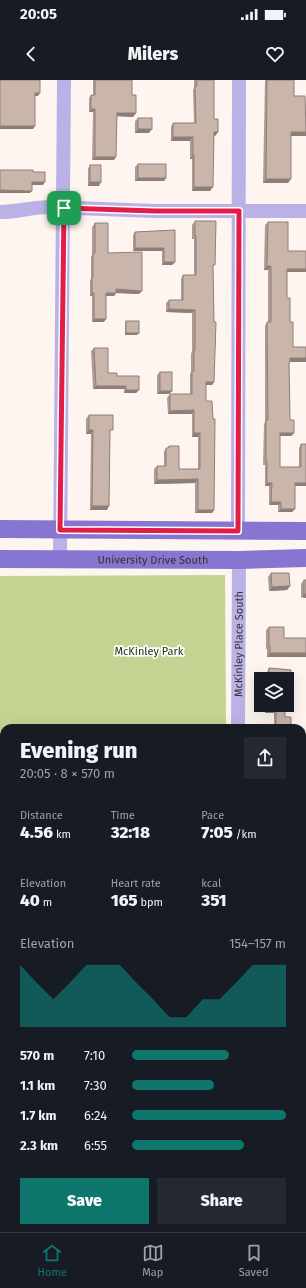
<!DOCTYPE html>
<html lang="en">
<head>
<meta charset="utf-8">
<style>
  :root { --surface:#171b24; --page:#242831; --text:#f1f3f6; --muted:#9ea1a6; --line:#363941; --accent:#0f766e }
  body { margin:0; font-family:"Fira Sans",sans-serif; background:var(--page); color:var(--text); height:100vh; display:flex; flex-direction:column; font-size:15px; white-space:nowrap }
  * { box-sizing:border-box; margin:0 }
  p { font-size:13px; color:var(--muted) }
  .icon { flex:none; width:22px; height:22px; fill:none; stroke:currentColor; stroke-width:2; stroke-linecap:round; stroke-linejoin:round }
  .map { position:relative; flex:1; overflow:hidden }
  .panel { position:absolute; left:0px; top:644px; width:306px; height:508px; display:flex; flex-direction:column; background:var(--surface); border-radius:12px 12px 0 0; box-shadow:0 4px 16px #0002 }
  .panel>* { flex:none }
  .buttons { position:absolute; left:254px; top:592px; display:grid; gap:8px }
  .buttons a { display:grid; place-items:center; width:40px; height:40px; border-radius:0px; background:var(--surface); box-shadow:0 4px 16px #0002; font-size:20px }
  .pin { position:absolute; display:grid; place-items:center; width:34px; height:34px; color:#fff; margin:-17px; border-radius:8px; box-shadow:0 2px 6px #0006 }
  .round { display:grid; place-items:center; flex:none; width:42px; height:42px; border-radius:0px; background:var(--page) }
  .headline { display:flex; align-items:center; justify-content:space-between; height:68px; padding:0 20px }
  h1 { font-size:22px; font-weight:800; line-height:30px }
  .figures { display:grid; grid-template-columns:repeat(3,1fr); gap:6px; height:68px; padding:4px 20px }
  .figures div { display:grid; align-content:center }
  .figures b { font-size:17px; font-weight:800 }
  .figures small { font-size:11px; font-weight:400 }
  .figures p { font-size:11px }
  .chart { height:112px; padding:8px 20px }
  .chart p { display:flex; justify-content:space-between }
  .chart svg { width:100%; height:72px; margin-top:4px; fill:var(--accent); opacity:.7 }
  .button { display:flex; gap:8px; margin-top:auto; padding:8px 20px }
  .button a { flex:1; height:46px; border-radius:0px; background:var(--accent); color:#fff; font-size:16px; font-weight:800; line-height:46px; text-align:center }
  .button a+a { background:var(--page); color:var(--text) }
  ul { padding:0 20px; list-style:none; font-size:13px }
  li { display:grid; grid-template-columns:64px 48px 1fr; align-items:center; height:30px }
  li i { height:10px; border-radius:5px; background:var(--accent) }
  .status { display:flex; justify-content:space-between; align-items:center; height:28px; padding:0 20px; background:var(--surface); direction:ltr }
  .status svg { height:11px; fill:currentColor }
  header { display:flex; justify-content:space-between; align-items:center; height:52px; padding:0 20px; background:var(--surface); font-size:18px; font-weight:800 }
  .tab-bar { display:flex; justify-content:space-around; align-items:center; height:56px; border-top:1px solid var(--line); background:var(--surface); font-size:11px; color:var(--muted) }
  .tab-bar a { display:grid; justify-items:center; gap:2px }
  .tab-bar .selected { color:var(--accent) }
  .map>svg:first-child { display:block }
  .green { fill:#c3d492 }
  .forest { fill:#aec176 }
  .water { fill:#42aec3 }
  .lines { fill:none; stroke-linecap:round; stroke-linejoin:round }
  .minor { stroke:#bab2e6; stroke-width:14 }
  .major { stroke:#8875d2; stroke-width:18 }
  .wall { fill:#ae9c93 }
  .shaded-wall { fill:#8d7f78 }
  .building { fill:#cab5ab; stroke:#8d7f78 }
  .route-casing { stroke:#fff; stroke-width:8 }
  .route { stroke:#e11d48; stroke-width:5 }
  .labels { text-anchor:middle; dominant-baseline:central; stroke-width:3.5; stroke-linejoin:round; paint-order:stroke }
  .street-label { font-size:11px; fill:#3a312e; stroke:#fff }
  .park-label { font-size:11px; fill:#282f0f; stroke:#fff }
</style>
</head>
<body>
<div class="status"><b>20:05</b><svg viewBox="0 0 49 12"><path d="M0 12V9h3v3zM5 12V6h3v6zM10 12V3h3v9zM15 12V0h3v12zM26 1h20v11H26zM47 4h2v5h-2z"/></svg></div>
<header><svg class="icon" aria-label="back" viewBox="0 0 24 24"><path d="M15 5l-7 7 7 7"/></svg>Milers<svg class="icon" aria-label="heart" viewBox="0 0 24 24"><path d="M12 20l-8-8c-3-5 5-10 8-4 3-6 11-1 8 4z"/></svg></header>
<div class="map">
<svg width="306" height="1152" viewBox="0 0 306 1152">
  <rect width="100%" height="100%" fill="#fef5f1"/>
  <g class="green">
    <path d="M225,495L226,648H4V863L0,861V496Z"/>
    <path d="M302,835H306V1152L302,1146Z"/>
  </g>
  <g class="forest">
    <path d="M302,891H306V950L302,948Z"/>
    <path d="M302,1000L306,1010V1063L302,1057Z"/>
  </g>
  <path class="water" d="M0,688L4,694V821L0,819Z"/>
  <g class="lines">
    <g class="minor">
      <path d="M0,132C17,132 33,127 50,127L155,131H306"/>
      <path d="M238,451L239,0"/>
      <path d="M60,480L64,0"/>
      <path id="s1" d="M238,648L239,480"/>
      <path d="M302,834H306"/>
      <path d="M0,930L4,932"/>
      <path d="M230,1148L232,1152"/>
    </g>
    <g class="major">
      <path d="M0,449L306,451"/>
      <path id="s2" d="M0,479L239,480L306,478"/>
      <path d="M0,872L4,873"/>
      <path d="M0,899L4,901"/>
      <path d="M267,1148L270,1152"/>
      <path d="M294,1148L296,1152"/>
    </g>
  </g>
  <g class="wall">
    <path d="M93,0H132V15L136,33L133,37L117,36L114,80H92L93,32H89V18L91,15H93Z"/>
    <path d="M194,0H214V39L218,52L215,56H214L210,111H192V79H190V61H171V47L173,43H194L193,10L194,8Z"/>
    <path d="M265,0H294V16L305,38L306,56H291L288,103H263Z"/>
    <path d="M138,38L149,53H135V41Z"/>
    <path d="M138,84L166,98L164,101H135V87Z"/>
    <path d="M90,85L99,106H88V89Z"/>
    <path d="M195,141L213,187L214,302L212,305H206V321L214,430L212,433H195V403L154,404V389L157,386H164V371L169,366L179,389H198V357H192V334H168L167,318L170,314H190V294L191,292V273L192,272V233L166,232V223L169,220H181V199L183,195H194V159H192V145Z"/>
    <path d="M268,142L288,171L306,192H287V218L293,267L306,282H290L289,284L290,340L294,353L291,356H280V387H299V368L301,364L306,406H295V429L292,432H278V425H269V406H265V385H263L264,344L265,342V246L267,242H268V190H264L265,145Z"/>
    <path d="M95,143L108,173L139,214L116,213L114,216H106L104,242H92V216H90V200L91,199V177L92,175V147Z"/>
    <path d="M175,150V182L172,185H162V171H133V155L135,152Z"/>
    <path d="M126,241L137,255H125V243Z"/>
    <path d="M94,268L108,293L117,296L139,310L136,313H124V309H93L91,271Z"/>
    <path d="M160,292L172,311L169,314H157V295Z"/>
    <path d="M89,335L110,354L107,430H90L91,354H86V339Z"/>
    <path d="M271,493L290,506L287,510L269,511L268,497Z"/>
    <path d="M304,500L306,518L301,517V504Z"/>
    <path d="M269,547L284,558L306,577H267V569H266V550Z"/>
    <path d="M269,588L291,590V600L288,603H287V599H266L267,592Z"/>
    <path d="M265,625H285V637L290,648H274V633H265Z"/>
    <path d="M0,998L4,1001V1125L0,1122Z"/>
  </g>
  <g class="shaded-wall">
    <path d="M35,13H40L38,16H33Z"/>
    <path d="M91,29H95L93,32H89Z"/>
    <path d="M117,33H136L133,37L114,36Z"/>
    <path d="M0,46H35L33,49H0Z"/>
    <path d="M138,49H152L149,53H135Z"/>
    <path d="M214,52H218L215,56L212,55Z"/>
    <path d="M291,52H306V56H288Z"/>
    <path d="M173,57H193L190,61H171Z"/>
    <path d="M193,75H194L192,79H190Z"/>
    <path d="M95,77H116L114,80H92Z"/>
    <path d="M138,98H166L164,101H135Z"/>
    <path d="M266,99H291L288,103H263Z"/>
    <path d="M32,102H45L43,105H30Z"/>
    <path d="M90,102H101L99,106H88Z"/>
    <path d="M194,107H213L210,111H192Z"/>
    <path d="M0,110L32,111L30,113H0Z"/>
    <path d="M135,168H164L162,171H133Z"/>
    <path d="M164,182H175L172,185H162Z"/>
    <path d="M267,186H271L268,190H264Z"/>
    <path d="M287,189H306V192H284Z"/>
    <path d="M116,209L142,211L139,214L116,213L114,216H104L106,213Z"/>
    <path d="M92,213H94L92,216H90Z"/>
    <path d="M169,229L195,230L192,233L166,232Z"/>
    <path d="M94,239H106L104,242H92Z"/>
    <path d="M126,253H139L137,255H125Z"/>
    <path d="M290,278H306V282H288Z"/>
    <path d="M206,302H214L212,305H204Z"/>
    <path d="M96,306H126L124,309H93Z"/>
    <path d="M126,310H139L136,313H124Z"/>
    <path d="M160,311H172L169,314H157Z"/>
    <path d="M194,330L192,334H168L170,331Z"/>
    <path d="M89,350H93L91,354H86Z"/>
    <path d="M194,353H200L198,357H192Z"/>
    <path d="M280,353H294L291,356H278Z"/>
    <path d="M198,399L195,403L154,404L157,400Z"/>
    <path d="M267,403H272L269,406H265Z"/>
    <path d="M295,403H306V406H292Z"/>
    <path d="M271,422H281L278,425H269Z"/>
    <path d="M92,426H109L107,430H90Z"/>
    <path d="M281,429H295L292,432H278Z"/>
    <path d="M198,430H214L212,433H195Z"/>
    <path d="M290,506L287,510L269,511L272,507Z"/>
    <path d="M304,514H306V518L301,517Z"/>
    <path d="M270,573H306V577H267Z"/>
    <path d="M287,600H291L288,603H287Z"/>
    <path d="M267,629H276L274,633H265Z"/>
    <rect x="302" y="755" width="4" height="3"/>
    <rect x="302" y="798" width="4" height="3"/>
  </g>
  <g class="building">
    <path d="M0,0H40V13H35V46H0Z"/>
    <path d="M95,0H132V15H136V33H117L116,77H95V29H91V15H95Z"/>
    <path d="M197,0H214V39H218V52H214L213,107H194V75H193V57H173V43H196L195,6H197Z"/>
    <path d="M267,0H294V16H305L306,52H291V99H266Z"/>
    <rect x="138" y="38" width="14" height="11"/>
    <rect x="138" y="84" width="28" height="14"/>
    <rect x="90" y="85" width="11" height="17"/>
    <path d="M0,90H33V92H45V102H32V111L0,110Z"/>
    <path d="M195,141H216L215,185H213L214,242H216L214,302H206V321H212L213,339H215L214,430H198V399L157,400V386H166V368H169V366H179V389H200V353H194V330L170,331V314H192V291H194V270H195V230L169,229V220H183V195H196V156H195Z"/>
    <path d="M268,142H288V171H306V189H287V218H290V242H293V267H306V278H290V282H289L290,340H294V353H280V387H301V364H306V403H295V429H281V422H271L272,403H267V381H266V340H268L267,242H271V186H267Z"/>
    <path d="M95,143H108V173L142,172V211L116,209V213H106V239H94V213H92V197H93V173H95Z"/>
    <path d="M175,150V182H164V168H135V152Z"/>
    <rect x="126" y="241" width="13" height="12"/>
    <path d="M94,268H108V293H117V296H139V310H126V306H96Z"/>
    <rect x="160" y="292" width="12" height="19"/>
    <path d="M89,335H113V350H110L109,426H92L93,350H89Z"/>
    <path d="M271,493H289L290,506L272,507Z"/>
    <rect x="304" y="500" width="2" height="14"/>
    <path d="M269,547H284V558H306V573H270V566H269Z"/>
    <path d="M269,588L291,590V600H287V599H269Z"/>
    <path d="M268,625H285V637H291V647H289V648H276V629H267Z"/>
    <rect x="302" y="739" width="4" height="16"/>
    <rect x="302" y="782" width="4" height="16"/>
    <path d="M0,998L4,1001V1115L0,1112Z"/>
  </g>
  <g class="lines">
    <defs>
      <path id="route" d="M64,128L155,131H239L238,451L60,450Z"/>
    </defs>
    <use href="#route" class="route-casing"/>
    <use href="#route" class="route"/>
  </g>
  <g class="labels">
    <g class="street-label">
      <text stroke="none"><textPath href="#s2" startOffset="153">University Drive South</textPath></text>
      <text stroke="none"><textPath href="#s1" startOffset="84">McKinley Place South</textPath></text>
    </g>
    <g class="park-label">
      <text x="149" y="571">McKinley Park</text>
    </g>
  </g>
</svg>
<div class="buttons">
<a><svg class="icon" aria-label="layers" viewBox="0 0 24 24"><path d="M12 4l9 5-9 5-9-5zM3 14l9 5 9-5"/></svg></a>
</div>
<div class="pin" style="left:64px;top:128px;background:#1e9e55"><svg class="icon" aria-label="arrive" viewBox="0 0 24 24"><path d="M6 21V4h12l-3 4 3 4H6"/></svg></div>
<section class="panel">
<div class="headline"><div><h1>Evening run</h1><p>20:05 · 8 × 570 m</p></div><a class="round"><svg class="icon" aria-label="share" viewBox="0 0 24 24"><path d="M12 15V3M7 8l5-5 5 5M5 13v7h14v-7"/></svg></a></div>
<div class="figures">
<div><p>Distance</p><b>4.56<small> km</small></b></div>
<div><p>Time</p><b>32:18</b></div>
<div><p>Pace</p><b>7:05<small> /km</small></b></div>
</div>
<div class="figures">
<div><p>Elevation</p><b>40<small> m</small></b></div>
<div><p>Heart rate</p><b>165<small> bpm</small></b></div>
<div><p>kcal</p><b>351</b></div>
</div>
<div class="chart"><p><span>Elevation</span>154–157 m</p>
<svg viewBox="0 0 160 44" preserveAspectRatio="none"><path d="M0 44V6L10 17L20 27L30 17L40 6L50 6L60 6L70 17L80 27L90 38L100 38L110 27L120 27L130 17L140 6L150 6L160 6V44z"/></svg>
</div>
<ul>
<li><b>570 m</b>7:10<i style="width:63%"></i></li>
<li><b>1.1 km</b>7:30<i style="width:53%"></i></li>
<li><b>1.7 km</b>6:24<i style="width:100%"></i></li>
<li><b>2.3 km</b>6:55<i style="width:73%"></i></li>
</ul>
<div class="button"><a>Save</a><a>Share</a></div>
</section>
</div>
<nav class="tab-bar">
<a class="selected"><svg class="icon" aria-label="home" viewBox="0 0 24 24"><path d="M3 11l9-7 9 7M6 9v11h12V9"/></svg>Home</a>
<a><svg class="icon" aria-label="map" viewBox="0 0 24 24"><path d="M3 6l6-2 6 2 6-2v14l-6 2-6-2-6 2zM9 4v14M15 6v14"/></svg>Map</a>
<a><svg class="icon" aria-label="saved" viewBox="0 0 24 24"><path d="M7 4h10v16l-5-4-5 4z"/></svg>Saved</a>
</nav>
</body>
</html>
